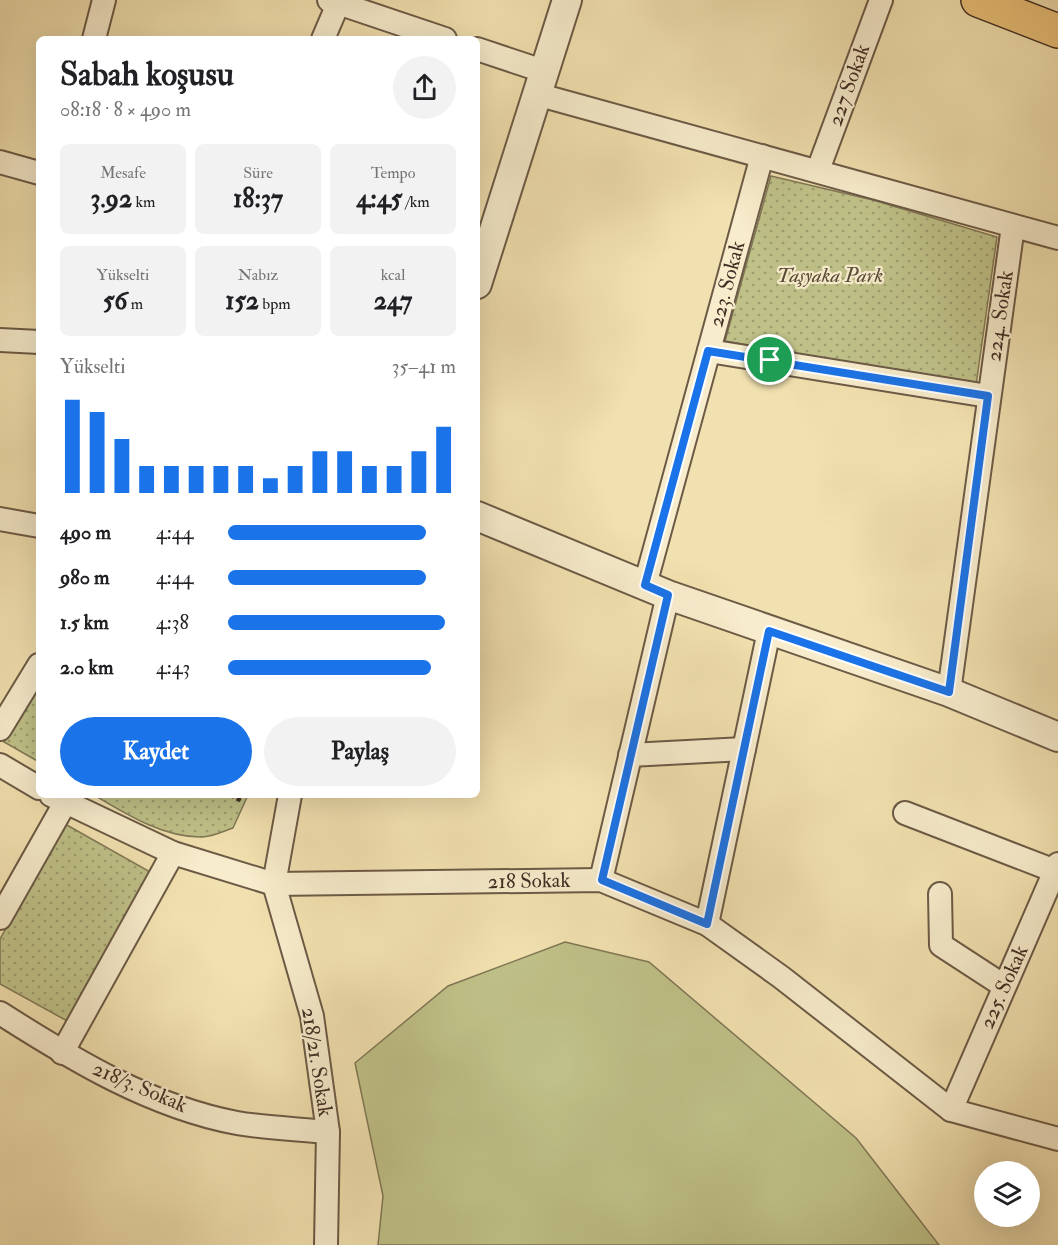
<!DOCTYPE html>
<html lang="tr">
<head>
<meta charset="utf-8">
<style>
  :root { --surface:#fff; --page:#f2f2f2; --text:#202124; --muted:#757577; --accent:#1a73e8 }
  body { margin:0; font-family:"IM FELL Double Pica",serif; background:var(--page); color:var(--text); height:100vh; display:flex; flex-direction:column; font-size:22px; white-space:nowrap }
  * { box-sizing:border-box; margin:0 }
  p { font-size:20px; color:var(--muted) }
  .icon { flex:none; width:33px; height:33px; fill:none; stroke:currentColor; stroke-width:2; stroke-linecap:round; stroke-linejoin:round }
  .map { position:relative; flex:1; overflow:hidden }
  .side { position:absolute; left:36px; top:36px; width:444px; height:762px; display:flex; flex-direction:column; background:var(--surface); border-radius:9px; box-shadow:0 6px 24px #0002 }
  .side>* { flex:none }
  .buttons { position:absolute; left:974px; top:1161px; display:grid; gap:12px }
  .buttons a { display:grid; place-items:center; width:66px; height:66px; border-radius:50%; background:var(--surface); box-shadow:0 6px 24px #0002; font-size:30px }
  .pin { position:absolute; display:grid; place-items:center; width:51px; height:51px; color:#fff; margin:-26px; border:3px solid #fff; border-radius:50%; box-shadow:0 2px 6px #0007 }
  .round { display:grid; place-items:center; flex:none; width:63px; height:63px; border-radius:32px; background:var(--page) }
  .headline { display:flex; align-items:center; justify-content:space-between; height:102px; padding:0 24px }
  h1 { font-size:33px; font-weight:800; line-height:45px }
  .figures { display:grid; grid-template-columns:repeat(3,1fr); gap:9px; height:102px; padding:6px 24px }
  .figures div { display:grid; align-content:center; border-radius:9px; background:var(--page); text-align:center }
  .figures b { font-size:26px; font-weight:800 }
  .figures small { font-size:16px; font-weight:400 }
  .figures p { font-size:16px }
  .chart { height:168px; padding:12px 24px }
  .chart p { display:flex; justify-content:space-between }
  .chart svg { width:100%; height:108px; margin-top:6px; stroke:var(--accent); stroke-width:6 }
  .cta { display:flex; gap:12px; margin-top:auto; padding:12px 24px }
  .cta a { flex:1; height:69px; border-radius:36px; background:var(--accent); color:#fff; font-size:24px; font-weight:800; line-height:69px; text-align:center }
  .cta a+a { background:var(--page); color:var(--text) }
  ul { padding:0 24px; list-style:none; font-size:20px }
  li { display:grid; grid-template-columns:96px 72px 1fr; align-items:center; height:45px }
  li i { height:15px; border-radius:8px; background:var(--accent) }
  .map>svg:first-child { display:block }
  .grass { fill:#bfc188; stroke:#807756; stroke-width:1.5 }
  .park { fill:url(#park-dots); stroke:#807756; stroke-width:1.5 }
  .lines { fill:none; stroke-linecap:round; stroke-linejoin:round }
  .minor-casing { stroke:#6c5a46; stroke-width:26 }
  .tertiary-casing { stroke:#6c5a46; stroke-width:32 }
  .primary-casing { stroke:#402d23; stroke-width:36 }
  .path { stroke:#402d23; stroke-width:4; stroke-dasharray:4.5 3; stroke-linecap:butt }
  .minor { stroke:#f7eccc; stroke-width:22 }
  .tertiary { stroke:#f7eccc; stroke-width:28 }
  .primary { stroke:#e9c078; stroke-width:33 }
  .route-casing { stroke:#fff; stroke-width:12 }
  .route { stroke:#1a73e8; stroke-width:8 }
  .labels { text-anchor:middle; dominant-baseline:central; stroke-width:4.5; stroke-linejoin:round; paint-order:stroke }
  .street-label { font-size:21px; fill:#402d23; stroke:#f7eccc }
  .park-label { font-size:21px; font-style:italic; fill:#594b37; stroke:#f7eccc }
</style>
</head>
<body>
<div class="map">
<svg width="1058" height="1245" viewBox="0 0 1058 1245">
  <defs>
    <pattern id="park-dots" width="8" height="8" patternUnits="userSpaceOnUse" patternTransform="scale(1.5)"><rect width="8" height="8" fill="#bfc188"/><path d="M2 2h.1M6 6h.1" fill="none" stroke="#9d9d6f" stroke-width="1.8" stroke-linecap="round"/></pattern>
  </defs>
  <rect width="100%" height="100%" fill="#f2e1b0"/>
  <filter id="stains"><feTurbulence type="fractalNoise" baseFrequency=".00333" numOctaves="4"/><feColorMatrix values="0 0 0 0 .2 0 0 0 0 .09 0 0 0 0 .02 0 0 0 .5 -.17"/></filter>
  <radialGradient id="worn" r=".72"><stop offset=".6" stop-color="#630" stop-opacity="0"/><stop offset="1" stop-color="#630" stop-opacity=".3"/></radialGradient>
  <path class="grass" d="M565,942L649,962L856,1138L939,1245H378L383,1196L355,1063L448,986Z"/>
  <g class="park">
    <path d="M771,176L873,200L997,237L976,385L725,341Z"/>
    <path d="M39,684V762L4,742Z"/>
    <path d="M94,795H248L233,828C224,831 212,837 202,837C164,838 126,814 94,795Z"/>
    <path d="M65,824L152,873L69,1022L0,984V939Z"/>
  </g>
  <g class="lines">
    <defs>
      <g id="minor">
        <path d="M329,0L445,39"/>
        <path d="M94,39L104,0"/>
        <path d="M323,39L338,4"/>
        <path d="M477,49L543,71"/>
        <path d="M536,94L1058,238"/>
        <path d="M0,162L39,173"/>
        <path d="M818,170L881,0"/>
        <path d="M0,340L39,342"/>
        <path d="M709,351L988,396"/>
        <path d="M0,519L39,526"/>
        <path d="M645,585L762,156"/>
        <path d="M949,692L1013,226"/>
        <path d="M0,729L39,665"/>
        <path d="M630,755L744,749"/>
        <path d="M0,765L39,788"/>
        <path d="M51,795L173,853L274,884L601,880L707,924L781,977L951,1110L1058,1139"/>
        <path d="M290,795L274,884L312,1016L328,1132L326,1245"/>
        <path d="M905,813L1055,871"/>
        <path d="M601,880L668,595"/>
        <path d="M940,894L941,945L1004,986"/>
        <path d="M0,918L65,803"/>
        <path d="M707,924L769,631"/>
        <path d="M0,1013C72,1059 151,1107 237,1123C266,1128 298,1129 328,1132"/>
        <path d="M62,1053L173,853"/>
        <path d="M951,1110L1058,864"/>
      </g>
      <g id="tertiary">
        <path d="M477,284L567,0"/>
        <path d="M477,516L668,595L949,692L1058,737"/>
      </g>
      <path id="primary" d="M978,0L1058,31"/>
    </defs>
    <use href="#minor" class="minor-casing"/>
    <use href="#tertiary" class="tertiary-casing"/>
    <use href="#primary" class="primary-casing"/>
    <path class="path" d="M230,795L242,801"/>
    <use href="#minor" class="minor"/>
    <use href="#tertiary" class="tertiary"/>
    <use href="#primary" class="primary"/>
  </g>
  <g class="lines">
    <defs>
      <path id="route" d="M708,351L988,396L949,692L769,631L707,924L602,880L668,595L645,585Z"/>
    </defs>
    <use href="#route" class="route-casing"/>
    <use href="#route" class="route"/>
  </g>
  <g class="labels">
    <g class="street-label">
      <text transform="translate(849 85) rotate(-70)">227 Sokak</text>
      <text transform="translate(727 284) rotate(-75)">223. Sokak</text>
      <text transform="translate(1000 316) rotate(-82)">224. Sokak</text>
      <text transform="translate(529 881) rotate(-1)">218 Sokak</text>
      <text transform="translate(1004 987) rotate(-66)">225. Sokak</text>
      <text transform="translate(317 1062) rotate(81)">218/21. Sokak</text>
      <text transform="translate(140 1087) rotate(23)">218/3. Sokak</text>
    </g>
    <g class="park-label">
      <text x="830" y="275">Taşyaka Park</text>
    </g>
  </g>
  <rect width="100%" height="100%" filter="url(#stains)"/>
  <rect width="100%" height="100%" fill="url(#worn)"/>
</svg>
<div class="buttons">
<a><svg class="icon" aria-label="layers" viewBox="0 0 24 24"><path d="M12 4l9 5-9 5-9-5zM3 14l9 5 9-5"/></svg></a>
</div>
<div class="pin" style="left:770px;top:360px;background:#1e9e55"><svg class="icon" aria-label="arrive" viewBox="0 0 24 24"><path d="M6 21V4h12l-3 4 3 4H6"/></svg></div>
<section class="side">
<div class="headline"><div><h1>Sabah koşusu</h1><p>08:18 · 8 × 490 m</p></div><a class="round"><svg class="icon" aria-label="share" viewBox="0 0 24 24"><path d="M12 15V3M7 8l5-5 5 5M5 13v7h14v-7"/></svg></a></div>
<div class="figures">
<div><p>Mesafe</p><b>3.92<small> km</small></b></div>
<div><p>Süre</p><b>18:37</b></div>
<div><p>Tempo</p><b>4:45<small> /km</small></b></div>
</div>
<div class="figures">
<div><p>Yükselti</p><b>56<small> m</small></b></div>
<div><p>Nabız</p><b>152<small> bpm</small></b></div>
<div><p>kcal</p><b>247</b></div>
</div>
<div class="chart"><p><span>Yükselti</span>35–41 m</p>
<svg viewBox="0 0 160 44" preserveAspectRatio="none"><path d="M5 44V6M15 44V11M25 44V22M35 44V33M45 44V33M55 44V33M65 44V33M75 44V33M85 44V38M95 44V33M105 44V27M115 44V27M125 44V33M135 44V33M145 44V27M155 44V17"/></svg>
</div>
<ul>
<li><b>490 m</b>4:44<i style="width:87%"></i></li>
<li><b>980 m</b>4:44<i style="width:87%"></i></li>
<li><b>1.5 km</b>4:38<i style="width:95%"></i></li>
<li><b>2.0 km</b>4:43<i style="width:89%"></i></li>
</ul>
<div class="cta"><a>Kaydet</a><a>Paylaş</a></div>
</section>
</div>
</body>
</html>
